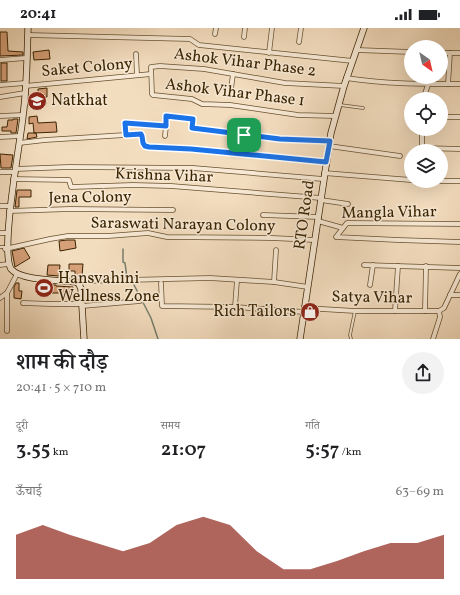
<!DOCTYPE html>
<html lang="hi">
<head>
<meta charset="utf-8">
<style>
  :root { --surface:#fff; --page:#f2f2f2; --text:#202124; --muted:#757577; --accent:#8f2418 }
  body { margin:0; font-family:Vollkorn,"Noto Serif Devanagari",serif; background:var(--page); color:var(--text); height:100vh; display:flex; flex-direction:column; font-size:15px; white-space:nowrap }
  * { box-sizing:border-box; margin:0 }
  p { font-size:13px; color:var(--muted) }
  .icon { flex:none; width:22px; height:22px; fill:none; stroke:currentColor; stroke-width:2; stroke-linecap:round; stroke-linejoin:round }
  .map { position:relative; height:311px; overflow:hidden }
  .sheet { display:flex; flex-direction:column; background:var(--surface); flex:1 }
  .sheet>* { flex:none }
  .needle { width:26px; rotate:146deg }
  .buttons { position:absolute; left:404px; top:12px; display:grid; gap:8px }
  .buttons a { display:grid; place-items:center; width:44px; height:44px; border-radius:50%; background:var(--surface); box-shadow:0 4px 16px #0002; font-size:20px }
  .pin { position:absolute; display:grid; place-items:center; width:34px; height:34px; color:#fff; margin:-17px; border-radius:8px; box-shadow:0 2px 6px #0006 }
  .round { display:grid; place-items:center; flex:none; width:42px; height:42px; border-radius:21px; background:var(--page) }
  .summary { display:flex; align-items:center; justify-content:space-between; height:68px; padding:0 16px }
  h1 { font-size:22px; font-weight:600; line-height:30px }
  .metrics { display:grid; grid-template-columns:repeat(3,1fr); gap:6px; height:68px; padding:4px 16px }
  .metrics div { display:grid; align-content:center }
  .metrics b { font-size:20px; font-weight:600 }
  .metrics small { font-size:11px; font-weight:400 }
  .metrics p { font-size:11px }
  .chart { height:112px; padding:8px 16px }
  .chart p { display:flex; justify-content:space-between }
  .chart svg { width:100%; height:72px; margin-top:4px; fill:var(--accent); opacity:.7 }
  .status { display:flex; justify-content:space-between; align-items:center; height:28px; padding:0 20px; background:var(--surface); direction:ltr }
  .status svg { height:11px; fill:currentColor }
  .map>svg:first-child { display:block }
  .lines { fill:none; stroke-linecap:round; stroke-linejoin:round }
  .stream { stroke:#757f6d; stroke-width:1.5 }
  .building { fill:#d6a079; stroke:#3b2402 }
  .lane-casing { stroke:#695231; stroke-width:3.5 }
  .street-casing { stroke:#695231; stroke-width:5.5 }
  .secondary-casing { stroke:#3b2402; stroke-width:7 }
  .lane { stroke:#f7e9d5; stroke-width:2 }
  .street { stroke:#f7e9d5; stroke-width:4 }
  .secondary { stroke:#f7e9d5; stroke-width:5.5 }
  .route-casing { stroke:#fff; stroke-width:8 }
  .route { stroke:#1a73e8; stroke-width:5 }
  .labels { text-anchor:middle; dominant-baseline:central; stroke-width:3; stroke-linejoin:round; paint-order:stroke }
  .street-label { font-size:16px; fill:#3b2402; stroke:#f7e9d5 }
  .poi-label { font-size:16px; fill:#3b2402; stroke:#f7e9d5; text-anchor:start }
</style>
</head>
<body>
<div class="status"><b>20:41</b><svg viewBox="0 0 49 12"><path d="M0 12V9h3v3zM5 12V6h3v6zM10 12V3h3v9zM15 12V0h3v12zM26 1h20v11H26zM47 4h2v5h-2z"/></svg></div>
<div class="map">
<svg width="460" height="311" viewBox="0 0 460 311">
  <rect width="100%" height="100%" fill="#f3ddbf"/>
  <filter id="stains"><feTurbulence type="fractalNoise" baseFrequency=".005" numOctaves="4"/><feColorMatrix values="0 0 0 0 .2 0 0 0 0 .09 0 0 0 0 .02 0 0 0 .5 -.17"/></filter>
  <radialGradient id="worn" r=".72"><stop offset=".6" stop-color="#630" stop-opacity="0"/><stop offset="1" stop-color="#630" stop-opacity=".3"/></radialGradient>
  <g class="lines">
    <g class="stream">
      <path d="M123,221V234L125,235L127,250"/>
      <path d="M132,253L151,290L158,311"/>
    </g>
  </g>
  <g class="building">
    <path d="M0,4H7L8,23L23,24V27L0,28Z"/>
    <path d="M49,22L50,31L34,32L33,24Z"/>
    <rect x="1" y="35" width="6" height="18"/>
    <path d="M47,60V69H45L46,76L30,78L31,74L38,73V61Z"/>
    <path d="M37,88L38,95L56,94L57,104L34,105H36L37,109L27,111L28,105H34L33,95L29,96V89Z"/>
    <path d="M13,91H18L16,105H11V103H2V99H7L8,92H13Z"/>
    <path d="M0,126L13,127L11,140H1Z"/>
    <path d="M17,162H31V169H19V179H15Z"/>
    <path d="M67,212H75L76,220L60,223L59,213Z"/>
    <path d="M24,220L30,230L15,239L12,223Z"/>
    <path d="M69,236H83L82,248L75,247V243H69Z"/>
    <path d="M48,237H60L59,248L47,247Z"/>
    <path d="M16,255H19V263H22L21,271L14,270V259Z"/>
    <path d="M48,257H56V258L73,259V265H47Z"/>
  </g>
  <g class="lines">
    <defs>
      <g id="lane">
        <path d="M340,77L363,80"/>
        <path d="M0,219H5"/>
        <path d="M351,311L350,307L355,283"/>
      </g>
      <g id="street">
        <path d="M215,6L216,0"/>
        <path d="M28,7L190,11L199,17L353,33"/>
        <path d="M244,9L245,0"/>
        <path d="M299,14L301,0"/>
        <path d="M357,22L411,24"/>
        <path d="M269,25L272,0"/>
        <path d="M441,25H460"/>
        <path d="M136,26L137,47"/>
        <path d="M0,32L26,30"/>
        <path d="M346,50C384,56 422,56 460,56"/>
        <path d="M448,56L450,25"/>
        <path d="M0,57L25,55"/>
        <path d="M25,58L151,46"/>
        <path d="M231,61L233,46"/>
        <path d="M0,69L25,65"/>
        <path d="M423,71L428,57"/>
        <path d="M0,88L23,87"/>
        <path d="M335,88L298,87L230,77L202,76L192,71L153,67L152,66L151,39L160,38L204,41L285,55L344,58"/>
        <path d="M441,89H460"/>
        <path d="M422,106V123"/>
        <path d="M126,107L125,95L166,98V88L193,91L192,100L281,111L330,113"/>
        <path d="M165,108L166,98"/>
        <path d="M0,109L20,108"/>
        <path d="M19,115L45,112L141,106L142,108L143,115L145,118L149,119L191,121L326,134"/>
        <path d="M329,118L400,128"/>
        <path d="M422,120L460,121"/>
        <path d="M15,141L69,139L193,140L323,151"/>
        <path d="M0,144H14"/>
        <path d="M324,145L411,152"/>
        <path d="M13,151L69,152L71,159L133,157L171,158L321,170"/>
        <path d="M441,153H460"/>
        <path d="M321,172L348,176"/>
        <path d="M0,178H9"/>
        <path d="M9,183L70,181L173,182"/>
        <path d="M263,187L319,189"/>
        <path d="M318,193L343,200L347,195L460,196"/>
        <path d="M343,200L336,209L398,212L460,214"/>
        <path d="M0,205H6"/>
        <path d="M5,221L50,211L68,208H108L148,205L167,209L272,210L315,212"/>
        <path d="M0,237L8,236"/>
        <path d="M364,237L460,240"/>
        <path d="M274,254L276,222"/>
        <path d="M161,255L162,278L235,279L304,284"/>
        <path d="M79,256L84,253L210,250L274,254L308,259"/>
        <path d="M370,257L373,237"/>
        <path d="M7,265V303"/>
        <path d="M450,267H460"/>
        <path d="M0,270L7,265L17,246"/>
        <path d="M23,275L51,276H82"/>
        <path d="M82,278L140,273"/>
        <path d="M235,279L237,252"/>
        <path d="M305,280L355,283H439"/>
        <path d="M395,283L398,238"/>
        <path d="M425,283L426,238"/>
        <path d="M439,283L444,280L460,246"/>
        <path d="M433,311L440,289L439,283"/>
      </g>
      <g id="secondary">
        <path d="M28,0C27,29 27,59 23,88C20,117 0,222 11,241C21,253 60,252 76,254L79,256L81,261L84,311"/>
        <path d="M300,311L331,105L344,58L364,0"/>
      </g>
    </defs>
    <use href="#lane" class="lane-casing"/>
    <use href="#street" class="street-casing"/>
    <use href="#secondary" class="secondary-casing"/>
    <use href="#lane" class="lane"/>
    <use href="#street" class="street"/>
    <use href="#secondary" class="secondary"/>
  </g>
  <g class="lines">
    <defs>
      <path id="route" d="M166,88L193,91L192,100L280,111L330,113L326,134L191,121L149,119L145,118L143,115L142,108L141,106L126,107L125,95L166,98Z"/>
    </defs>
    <use href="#route" class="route-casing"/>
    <use href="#route" class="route"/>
  </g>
  <defs>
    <symbol id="school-disc" viewBox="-11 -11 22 22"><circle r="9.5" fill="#8f2418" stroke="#f7e9d5"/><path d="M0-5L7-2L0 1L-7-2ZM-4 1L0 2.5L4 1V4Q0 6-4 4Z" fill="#fff"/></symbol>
    <symbol id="stadium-disc" viewBox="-11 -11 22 22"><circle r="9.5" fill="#8f2418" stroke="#f7e9d5"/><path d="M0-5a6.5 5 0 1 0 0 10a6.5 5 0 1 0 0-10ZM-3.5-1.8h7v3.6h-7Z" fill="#fff"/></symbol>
    <symbol id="shop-disc" viewBox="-11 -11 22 22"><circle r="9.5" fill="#8f2418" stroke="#f7e9d5"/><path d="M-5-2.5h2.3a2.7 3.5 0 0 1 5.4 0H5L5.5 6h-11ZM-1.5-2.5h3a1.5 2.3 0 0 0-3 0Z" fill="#fff"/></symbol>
  </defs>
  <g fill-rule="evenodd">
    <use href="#school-disc" x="26" y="62" width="22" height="22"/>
    <use href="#stadium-disc" x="33" y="249" width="22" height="22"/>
    <use href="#shop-disc" x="299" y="273" width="22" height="22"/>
  </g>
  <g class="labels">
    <g class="street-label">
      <text transform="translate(245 35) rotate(7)">Ashok Vihar Phase 2</text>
      <text transform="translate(87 40) rotate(-5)">Saket Colony</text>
      <text transform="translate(235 65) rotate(7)">Ashok Vihar Phase 1</text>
      <text transform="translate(164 148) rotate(2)">Krishna Vihar</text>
      <text transform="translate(90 170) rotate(-1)">Jena Colony</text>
      <text transform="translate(389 185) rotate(-1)">Mangla Vihar</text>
      <text transform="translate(305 187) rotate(-82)">RTO Road</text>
      <text transform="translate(183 197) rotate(1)">Saraswati Narayan Colony</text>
      <text transform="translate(372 270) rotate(1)">Satya Vihar</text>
    </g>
    <g class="poi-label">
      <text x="51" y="73">Natkhat</text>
      <text x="58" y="251">Hansvahini<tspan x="58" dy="18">Wellness Zone</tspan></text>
      <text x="296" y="284" text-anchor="end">Rich Tailors</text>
    </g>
  </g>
  <rect width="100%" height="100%" filter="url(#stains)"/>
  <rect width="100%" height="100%" fill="url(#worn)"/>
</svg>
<div class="buttons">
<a><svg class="needle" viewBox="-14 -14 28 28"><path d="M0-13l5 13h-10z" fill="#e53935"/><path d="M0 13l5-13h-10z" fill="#757577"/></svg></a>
<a><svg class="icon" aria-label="locate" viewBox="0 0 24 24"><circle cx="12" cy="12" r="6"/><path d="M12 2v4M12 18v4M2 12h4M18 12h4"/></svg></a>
<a><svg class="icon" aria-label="layers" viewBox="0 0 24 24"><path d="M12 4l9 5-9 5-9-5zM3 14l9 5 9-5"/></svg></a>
</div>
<div class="pin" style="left:244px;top:107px;background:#1e9e55"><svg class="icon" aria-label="arrive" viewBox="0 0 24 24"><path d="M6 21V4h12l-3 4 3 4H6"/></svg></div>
</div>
<section class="sheet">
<div class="summary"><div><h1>शाम की दौड़</h1><p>20:41 · 5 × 710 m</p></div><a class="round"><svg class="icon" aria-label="share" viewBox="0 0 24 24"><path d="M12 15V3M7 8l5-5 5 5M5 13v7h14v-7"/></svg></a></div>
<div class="metrics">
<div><p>दूरी</p><b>3.55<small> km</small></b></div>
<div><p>समय</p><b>21:07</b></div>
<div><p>गति</p><b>5:57<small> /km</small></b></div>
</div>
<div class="chart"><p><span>ऊँचाई</span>63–69 m</p>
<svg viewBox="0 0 160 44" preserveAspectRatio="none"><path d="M0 44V17L10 11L20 17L30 22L40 27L50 22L60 11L70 6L80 11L90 27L100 38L110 38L120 33L130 27L140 22L150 22L160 17V44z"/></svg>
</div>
</section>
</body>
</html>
